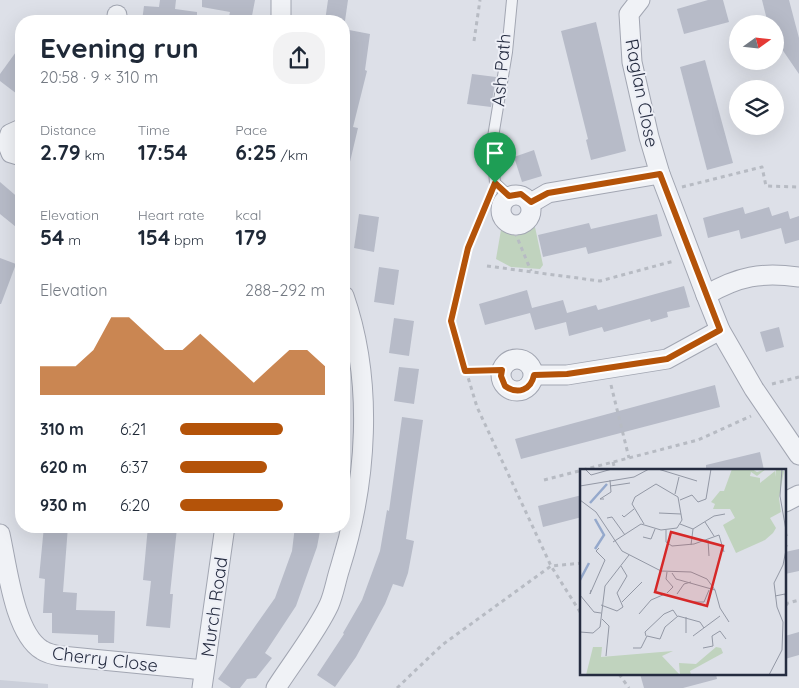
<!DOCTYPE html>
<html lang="en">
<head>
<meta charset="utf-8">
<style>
  :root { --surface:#fff; --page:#f2f2f3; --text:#1f2937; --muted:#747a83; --accent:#b45309 }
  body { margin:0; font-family:Quicksand,sans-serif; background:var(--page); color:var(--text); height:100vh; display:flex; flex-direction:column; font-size:19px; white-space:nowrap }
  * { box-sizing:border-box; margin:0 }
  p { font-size:16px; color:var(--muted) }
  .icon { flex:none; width:28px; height:28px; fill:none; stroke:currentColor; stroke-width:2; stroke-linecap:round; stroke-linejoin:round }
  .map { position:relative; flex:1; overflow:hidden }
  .sheet { position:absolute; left:15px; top:15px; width:335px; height:518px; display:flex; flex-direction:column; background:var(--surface); border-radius:20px; box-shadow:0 5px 20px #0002 }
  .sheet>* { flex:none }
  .needle { width:32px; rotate:75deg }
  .controls { position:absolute; left:729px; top:15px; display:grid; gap:10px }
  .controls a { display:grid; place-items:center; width:55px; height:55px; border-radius:50%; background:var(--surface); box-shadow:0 5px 20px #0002; font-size:25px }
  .pin { position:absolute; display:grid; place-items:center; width:42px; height:42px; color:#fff; margin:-51px -21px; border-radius:50% 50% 50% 0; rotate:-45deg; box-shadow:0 0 5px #0007 }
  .pin .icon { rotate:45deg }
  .round { display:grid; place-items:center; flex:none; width:52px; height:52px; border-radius:20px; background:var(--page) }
  .headline { display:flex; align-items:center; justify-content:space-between; height:85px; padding:0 25px }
  h1 { font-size:28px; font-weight:800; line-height:38px }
  .metrics { display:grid; grid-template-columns:repeat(3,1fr); gap:8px; height:85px; padding:5px 25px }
  .metrics div { display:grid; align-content:center }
  .metrics b { font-size:21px; font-weight:800 }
  .metrics small { font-size:14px; font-weight:400 }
  .metrics p { font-size:14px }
  .chart { height:140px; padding:10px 25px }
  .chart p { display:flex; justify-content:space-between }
  .chart svg { width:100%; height:90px; margin-top:5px; fill:var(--accent); opacity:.7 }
  ul { padding:0 25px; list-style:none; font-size:16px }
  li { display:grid; grid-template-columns:80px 60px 1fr; align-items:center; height:38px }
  li i { height:12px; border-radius:6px; background:var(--accent) }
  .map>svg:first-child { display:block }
  .built { fill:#cbcfda }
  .green { fill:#c0d3be }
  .building { fill:#b7bbc8 }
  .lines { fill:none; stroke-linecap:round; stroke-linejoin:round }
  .lane-casing { stroke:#a2a6b2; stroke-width:12 }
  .street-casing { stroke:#a2a6b2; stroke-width:21 }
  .path { stroke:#b7bbc3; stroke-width:3; stroke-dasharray:4 4; stroke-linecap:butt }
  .lane { stroke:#f0f2f6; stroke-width:10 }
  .street { stroke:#f0f2f6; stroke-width:19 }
  .route-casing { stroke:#fff; stroke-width:10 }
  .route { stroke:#b45309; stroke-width:6 }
  .labels { text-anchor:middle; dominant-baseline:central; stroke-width:4; stroke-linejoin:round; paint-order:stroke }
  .street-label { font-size:18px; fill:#252c40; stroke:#edeff6 }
  .inset-river { fill:none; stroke:#95a9cc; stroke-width:2.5 }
  .inset-road { fill:none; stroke:#9398a5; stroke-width:1 }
  .view { fill:#d62828; fill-opacity:0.15; stroke:#d62828; stroke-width:2.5 }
  .inset-edge { fill:none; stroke:#252c40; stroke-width:2.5 }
</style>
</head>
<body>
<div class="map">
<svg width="799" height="688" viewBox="0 0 799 688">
  <rect width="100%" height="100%" fill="#dde0e8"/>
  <path class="built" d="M0,680L48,684V688H0Z"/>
  <path class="green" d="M502,224L508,232L521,234L535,227L543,265L540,269L511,267L496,259Z"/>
  <g class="building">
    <path d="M160,0H176L175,9L197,12V21H142L144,6L159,7Z"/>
    <path d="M202,0H255L251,21H228L230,12L202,7Z"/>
    <path d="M328,0H348L345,21H325Z"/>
    <path d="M708,0H723L729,22L684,34L677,9Z"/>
    <path d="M762,0H789L799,38V74L775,39V24H768Z"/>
    <path d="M596,22L626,151L591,160L586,140L588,139L561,31Z"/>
    <path d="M344,29L370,34L365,70L367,71L353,127L358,128L349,166H344Z"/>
    <path d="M21,45V97L0,81V74Z"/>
    <path d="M705,60L733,163L707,170L680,67Z"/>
    <path d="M472,74L496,77L491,107L467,104Z"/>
    <path d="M534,150L542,176L522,182L514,157Z"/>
    <path d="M0,182L21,200V231L0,214Z"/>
    <path d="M743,207L745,214L769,207L772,216L788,211L790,219L799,216V240L785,244L781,228L741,239L739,230L708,238L703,218Z"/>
    <path d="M359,214L379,217L374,252L354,248Z"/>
    <path d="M657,214L662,236L588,254L586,247L543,257L538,235L589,223L591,229Z"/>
    <path d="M0,258L16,264L1,304H0Z"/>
    <path d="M379,267L399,270L394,305L374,302Z"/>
    <path d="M684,286L690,307L667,312L668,317L651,322L650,319L604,332L602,327L569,336L566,322L535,330L530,313L485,325L479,304L527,290L532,308L563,300L567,313L596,305L598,310Z"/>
    <path d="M394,318L414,321L409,356L389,353Z"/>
    <path d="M779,327L784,347L766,352L760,332Z"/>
    <path d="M399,367L419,369L414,404L394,401Z"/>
    <path d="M715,385L720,407L521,459L515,439Z"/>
    <path d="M402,417L423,420L406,539L414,541L408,573L403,587L393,584L385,604L356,657L335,687L317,675L344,634L343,633L362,600L380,551L387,510L389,511Z"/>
    <path d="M760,452L764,470H706V465Z"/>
    <path d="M582,495V517L543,527L538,506Z"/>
    <path d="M44,526H68L63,592L77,593L76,610L115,611L114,643H98V635L52,633V613H43L45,579L39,578Z"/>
    <path d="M148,526L177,528L170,594H173L170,628L146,626L151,581L143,580Z"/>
    <path d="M295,526H321L317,547L296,606L265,653L272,658L256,678L247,679L240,688H231L218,679L275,598L292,551Z"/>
    <path d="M799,549V571L785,574V552Z"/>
    <path d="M799,632V655L785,659V636Z"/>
    <path d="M640,674H716L717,679L683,688H644Z"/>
  </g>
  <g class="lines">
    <defs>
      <path id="lane" d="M509,196L495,183L492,143L507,52L512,0"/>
      <g id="street">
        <path d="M640,0L629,14L632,62L649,137L660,174L706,295L720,330L754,389L799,455"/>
        <path d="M117,21V15"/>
        <path d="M281,21V0"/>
        <path d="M21,129L10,134L7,143L11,153L21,156"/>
        <circle cx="516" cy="210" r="15"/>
        <path d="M531,203L548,193L660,174"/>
        <path d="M706,295C739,276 761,272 799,277"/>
        <circle cx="517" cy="375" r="16"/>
        <path d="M534,375H567L667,359L720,330"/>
        <path d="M785,502L799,495"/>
        <path d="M0,534C7,565 14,633 42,650C48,654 54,655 61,656L204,670"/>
        <path d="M202,688L225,526"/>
        <path d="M276,688C292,663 317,631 329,605C334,594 336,580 340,568C367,483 374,382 344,296"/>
      </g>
    </defs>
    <use href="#lane" class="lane-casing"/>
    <use href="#street" class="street-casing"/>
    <g class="path">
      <path d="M474,41L480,0"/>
      <path d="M682,187L762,167L766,186L799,187"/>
      <path d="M490,195L469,248L451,321L477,407L551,566L582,615"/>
      <path d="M512,225L531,271"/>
      <path d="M487,266L600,281L674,261"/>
      <path d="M465,371L502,370"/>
      <path d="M772,384L799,377"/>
      <path d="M611,385L629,458"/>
      <path d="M613,462L615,470"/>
      <path d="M544,480L698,440L751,416"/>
      <path d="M785,604L799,600"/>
      <path d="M619,674L629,688"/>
      <path d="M397,688L442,645L551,566L582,563"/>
    </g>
    <use href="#lane" class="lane"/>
    <use href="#street" class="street"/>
  </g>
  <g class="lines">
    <defs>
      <path id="route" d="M660,174L720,330L667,359L567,374L534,375C531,390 518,395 505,386L501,376L502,370L465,371L451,321L468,248L495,183L509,196L521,194L531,202L548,193Z"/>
    </defs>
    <use href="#route" class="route-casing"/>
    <use href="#route" class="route"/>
  </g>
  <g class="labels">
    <g class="street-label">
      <text transform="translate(501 70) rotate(-85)">Ash Path</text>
      <text transform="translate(642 93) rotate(79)">Raglan Close</text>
      <text transform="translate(214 607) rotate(-82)">Murch Road</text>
      <text transform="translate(105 659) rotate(7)">Cherry Close</text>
    </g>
  </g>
  <g transform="translate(580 469)">
    <rect width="206" height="206" fill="#dde0e8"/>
    <path d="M152,0H172L177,3L186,0L177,7L171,3L170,7L180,9V14L195,2V8L196,0L204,2L199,29L201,43L190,49L196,59L193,64L185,71L156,84L143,56L155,49L150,40H133L135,35L131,33L140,22H144ZM13,178H22L21,188L93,182L82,187L100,206L99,194L116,195L136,178L141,179L143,184L110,202L111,206H0H6Z" fill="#c0d3be"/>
    <path class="inset-river" d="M10,34L27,15M15,80L24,66L15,50M0,111L9,94"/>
    <path class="inset-road" d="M5,0L11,6L32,0M78,0L117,12M202,0L200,27L207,67M0,17L54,8L69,0M30,17L50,14M95,25L99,8M24,30H20L31,23L30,11M0,31L16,43L42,82L81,102L111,103L127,110L135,121L140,139L149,153M100,31L112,26L118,33L126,30L131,0M79,44L101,45M42,46L44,48L54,40M27,49L32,48L45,66M125,53L134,67M100,55L113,60L134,47L145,45M86,61V73L92,77L114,75L139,66L144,83M63,68L71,70L75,60M128,71L129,87M33,73L61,55L81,61L97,59L102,51L98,28L76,15L55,28L52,35L64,55M111,76L113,60M87,103L86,110L93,118L87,124M92,104L96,110L135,121M11,121L10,125L25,91L16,82L19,79M97,125L104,115L111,113M0,126L14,143L21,144M195,127L205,125L207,137M42,133L62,113M114,133H124L129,121M21,136L37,142L43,138L37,124L47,107L41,97M59,145L71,131L85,125M106,148V164M22,150L29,157L26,187M0,163L13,164L20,158L25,117L49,86M66,167L65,163L84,145L93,141L97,147M113,167L140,147M53,179H61L67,167L80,170L85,158L98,147L120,153L124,159M123,179L133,177L132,167L140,162L146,170M189,206L202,181L203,153L197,138L194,114L203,96L207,76"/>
    <path class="view" d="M91,63L143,77L127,137L75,123Z"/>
    <rect width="206" height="206" class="inset-edge"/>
  </g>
</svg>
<div class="controls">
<a><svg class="needle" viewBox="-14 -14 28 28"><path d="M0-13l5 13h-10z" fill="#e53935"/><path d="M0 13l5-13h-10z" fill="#747a83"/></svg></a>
<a><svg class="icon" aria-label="layers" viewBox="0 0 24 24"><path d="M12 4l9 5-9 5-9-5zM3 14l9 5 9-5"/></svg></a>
</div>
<div class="pin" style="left:495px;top:183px;background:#1e9e55"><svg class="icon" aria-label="arrive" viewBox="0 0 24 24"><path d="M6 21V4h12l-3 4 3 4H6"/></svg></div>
<section class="sheet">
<div class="headline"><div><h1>Evening run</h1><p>20:58 · 9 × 310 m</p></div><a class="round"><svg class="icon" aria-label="share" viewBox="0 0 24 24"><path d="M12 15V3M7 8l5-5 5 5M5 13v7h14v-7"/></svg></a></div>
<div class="metrics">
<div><p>Distance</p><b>2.79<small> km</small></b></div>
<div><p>Time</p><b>17:54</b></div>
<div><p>Pace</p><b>6:25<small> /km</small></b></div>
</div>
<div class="metrics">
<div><p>Elevation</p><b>54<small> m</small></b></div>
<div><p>Heart rate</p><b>154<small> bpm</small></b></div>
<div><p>kcal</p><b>179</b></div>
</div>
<div class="chart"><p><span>Elevation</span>288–292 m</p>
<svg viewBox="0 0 160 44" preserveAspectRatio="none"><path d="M0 44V30L10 30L20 30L30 22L40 6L50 6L60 14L70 22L80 22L90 14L100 22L110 30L120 38L130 30L140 22L150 22L160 30V44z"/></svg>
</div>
<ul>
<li><b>310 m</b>6:21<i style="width:71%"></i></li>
<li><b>620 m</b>6:37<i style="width:60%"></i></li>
<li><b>930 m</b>6:20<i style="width:71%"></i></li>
</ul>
</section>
</div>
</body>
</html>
